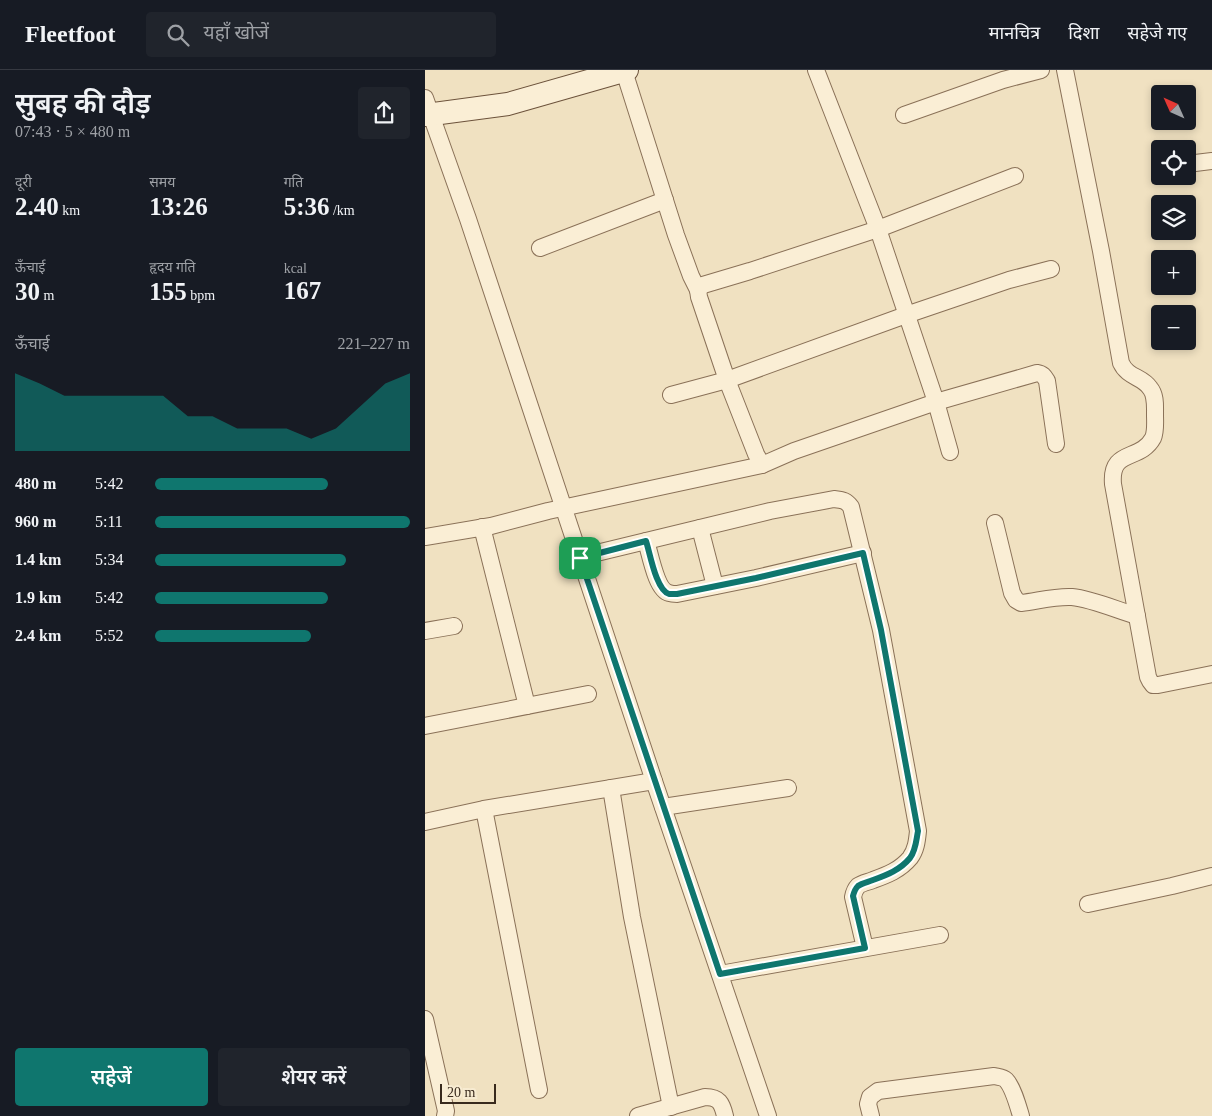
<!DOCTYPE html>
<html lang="hi">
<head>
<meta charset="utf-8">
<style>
  :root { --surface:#171b24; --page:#20242c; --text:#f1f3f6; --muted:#9ea1a6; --line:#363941; --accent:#0f766e }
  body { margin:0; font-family:"Times New Roman","Noto Sans Devanagari",serif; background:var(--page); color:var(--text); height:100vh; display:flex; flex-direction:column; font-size:19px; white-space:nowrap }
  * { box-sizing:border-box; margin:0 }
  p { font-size:16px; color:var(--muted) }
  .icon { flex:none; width:28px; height:28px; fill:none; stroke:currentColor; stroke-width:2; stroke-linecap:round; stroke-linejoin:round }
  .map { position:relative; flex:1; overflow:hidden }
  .side { display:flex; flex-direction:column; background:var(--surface); width:425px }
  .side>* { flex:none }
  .needle { width:32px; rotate:315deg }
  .tools { position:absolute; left:726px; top:15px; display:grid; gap:10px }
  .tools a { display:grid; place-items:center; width:45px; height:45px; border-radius:5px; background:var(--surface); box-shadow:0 2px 8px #0003; font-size:25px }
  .scale { position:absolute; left:15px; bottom:12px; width:56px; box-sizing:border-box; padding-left:5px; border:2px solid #392a1d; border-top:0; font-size:14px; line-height:18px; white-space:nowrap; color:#392a1d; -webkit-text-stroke:4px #f7ebd1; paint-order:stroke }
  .pin { position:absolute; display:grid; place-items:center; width:42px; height:42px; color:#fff; margin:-21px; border-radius:10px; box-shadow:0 2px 8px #0006 }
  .round { display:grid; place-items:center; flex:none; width:52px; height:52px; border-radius:5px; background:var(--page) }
  .overview { display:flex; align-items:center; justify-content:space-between; height:85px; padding:0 15px }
  h1 { font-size:28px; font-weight:600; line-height:38px }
  .stats { display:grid; grid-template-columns:repeat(3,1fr); gap:8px; height:85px; padding:5px 15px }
  .stats div { display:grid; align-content:center }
  .stats b { font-size:25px; font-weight:600 }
  .stats small { font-size:14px; font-weight:400 }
  .stats p { font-size:14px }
  .chart { height:140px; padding:10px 15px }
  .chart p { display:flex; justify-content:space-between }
  .chart svg { width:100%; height:90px; margin-top:5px; fill:var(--accent); opacity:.7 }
  .action { display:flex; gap:10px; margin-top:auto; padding:10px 15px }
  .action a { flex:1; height:58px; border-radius:5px; background:var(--accent); color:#fff; font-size:20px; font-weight:600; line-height:58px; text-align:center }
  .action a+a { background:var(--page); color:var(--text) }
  ul { padding:0 15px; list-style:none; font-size:16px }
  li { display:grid; grid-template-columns:80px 60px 1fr; align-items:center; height:38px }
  li i { height:12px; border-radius:6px; background:var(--accent) }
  header { display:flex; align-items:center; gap:30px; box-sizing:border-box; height:70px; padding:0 25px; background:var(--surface); border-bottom:1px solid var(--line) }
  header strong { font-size:24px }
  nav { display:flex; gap:28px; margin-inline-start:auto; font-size:18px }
  .search { width:350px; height:45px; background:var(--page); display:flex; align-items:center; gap:12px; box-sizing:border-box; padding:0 18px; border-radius:5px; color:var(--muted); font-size:19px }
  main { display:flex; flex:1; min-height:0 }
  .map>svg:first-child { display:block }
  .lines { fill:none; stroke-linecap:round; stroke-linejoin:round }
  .street-casing { stroke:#8a7158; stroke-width:18 }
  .secondary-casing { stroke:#6c523b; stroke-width:24 }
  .street { stroke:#faeed5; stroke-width:16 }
  .secondary { stroke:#faeed5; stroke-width:22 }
  .route-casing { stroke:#fff; stroke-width:10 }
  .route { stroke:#0f766e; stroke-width:6 }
</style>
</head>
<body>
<header>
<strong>Fleetfoot</strong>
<div class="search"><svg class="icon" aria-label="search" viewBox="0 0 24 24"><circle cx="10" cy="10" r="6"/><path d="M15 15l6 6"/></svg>यहाँ खोजें</div>
<nav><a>मानचित्र</a><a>दिशा</a><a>सहेजे गए</a></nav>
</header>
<main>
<section class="side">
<div class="overview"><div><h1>सुबह की दौड़</h1><p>07:43 · 5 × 480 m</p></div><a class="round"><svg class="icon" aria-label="share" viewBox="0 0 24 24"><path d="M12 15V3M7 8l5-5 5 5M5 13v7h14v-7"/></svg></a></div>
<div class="stats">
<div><p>दूरी</p><b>2.40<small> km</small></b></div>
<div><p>समय</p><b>13:26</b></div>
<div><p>गति</p><b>5:36<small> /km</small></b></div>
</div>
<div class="stats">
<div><p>ऊँचाई</p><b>30<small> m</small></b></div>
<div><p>हृदय गति</p><b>155<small> bpm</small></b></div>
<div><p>kcal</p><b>167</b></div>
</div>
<div class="chart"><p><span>ऊँचाई</span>221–227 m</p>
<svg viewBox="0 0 160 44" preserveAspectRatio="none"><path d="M0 44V6L10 11L20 17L30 17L40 17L50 17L60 17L70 27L80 27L90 33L100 33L110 33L120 38L130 33L140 22L150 11L160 6V44z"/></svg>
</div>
<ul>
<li><b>480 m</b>5:42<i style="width:68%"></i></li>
<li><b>960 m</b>5:11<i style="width:100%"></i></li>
<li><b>1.4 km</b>5:34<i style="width:75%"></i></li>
<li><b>1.9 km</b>5:42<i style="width:68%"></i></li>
<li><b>2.4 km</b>5:52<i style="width:61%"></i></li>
</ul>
<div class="action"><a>सहेजें</a><a>शेयर करें</a></div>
</section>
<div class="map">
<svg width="787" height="1046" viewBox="0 0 787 1046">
  <rect width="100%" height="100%" fill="#f0e1c1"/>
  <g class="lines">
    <defs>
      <g id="street">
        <path d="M391,0L453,159L511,332L525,382"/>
        <path d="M640,0L676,181L696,293C703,308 717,306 725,318C731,325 730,336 730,345C730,352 731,361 728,368C715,392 685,378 688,414L723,607L725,611L728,615H733L787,604"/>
        <path d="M199,1L251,165L266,206L273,220"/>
        <path d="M0,28L43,149L229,711L343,1046"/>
        <path d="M479,45L578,10L616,0"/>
        <path d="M762,94L787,91"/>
        <path d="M115,178L240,130"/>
        <path d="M246,325L302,310L481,245L584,210L626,199"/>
        <path d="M337,395L331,384L302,310L274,227L273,220L278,215L325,201L453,159L590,106"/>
        <path d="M570,453L587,523L591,530L596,533C613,531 630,526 647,527C667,529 692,540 712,546"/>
        <path d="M57,457L102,636"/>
        <path d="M275,458L290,516"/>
        <path d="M0,467L66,456L123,441L337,395L369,381L511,332L612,303C618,304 619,306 622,311L631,374"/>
        <path d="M221,471C225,483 231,520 244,523C247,524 250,524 252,524L331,508L438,483"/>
        <path d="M155,487L345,441L409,429C417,430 421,430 426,437L456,560L493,761C492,771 491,780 485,788C475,800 462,805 448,810C443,812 437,813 433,816C430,819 429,822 428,827L440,878"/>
        <path d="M0,561L29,556"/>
        <path d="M0,656L163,624"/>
        <path d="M186,718L207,847L246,1037"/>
        <path d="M238,737L363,718"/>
        <path d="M59,739L114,1020"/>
        <path d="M0,752L59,739L229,711"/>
        <path d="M663,834L747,816L787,806"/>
        <path d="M295,904L515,865"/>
        <path d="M0,949L21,1041L20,1046"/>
        <path d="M213,1046L280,1027C294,1027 297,1033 300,1046"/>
        <path d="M446,1046L443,1034L445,1027L453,1021L569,1006C573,1007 578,1007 581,1010C588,1017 593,1036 596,1046"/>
      </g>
      <path id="secondary" d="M0,45L83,34L202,0"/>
    </defs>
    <use href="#street" class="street-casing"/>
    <use href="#secondary" class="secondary-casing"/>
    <use href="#street" class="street"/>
    <use href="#secondary" class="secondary"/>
  </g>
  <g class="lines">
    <defs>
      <path id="route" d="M221,471C225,483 231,520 244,524C247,524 250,524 252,524L331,508L438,483L456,560L493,761C491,771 491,780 485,788C475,800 462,805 448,810C443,812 437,813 433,816C430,819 429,822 428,826L440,878L295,904L155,488Z"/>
    </defs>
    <use href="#route" class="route-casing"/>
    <use href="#route" class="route"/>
  </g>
</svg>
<div class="tools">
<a><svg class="needle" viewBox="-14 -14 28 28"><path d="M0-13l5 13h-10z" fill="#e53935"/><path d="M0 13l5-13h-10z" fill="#9ea1a6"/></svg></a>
<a><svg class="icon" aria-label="locate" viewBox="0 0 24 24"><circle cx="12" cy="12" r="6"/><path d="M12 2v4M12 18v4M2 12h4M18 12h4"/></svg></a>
<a><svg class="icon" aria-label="layers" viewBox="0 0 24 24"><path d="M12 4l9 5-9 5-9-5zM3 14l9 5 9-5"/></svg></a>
<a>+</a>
<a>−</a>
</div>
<div class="scale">20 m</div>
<div class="pin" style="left:155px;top:488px;background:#1e9e55"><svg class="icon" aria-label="arrive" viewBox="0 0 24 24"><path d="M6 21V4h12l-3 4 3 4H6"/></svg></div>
</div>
</main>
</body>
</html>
